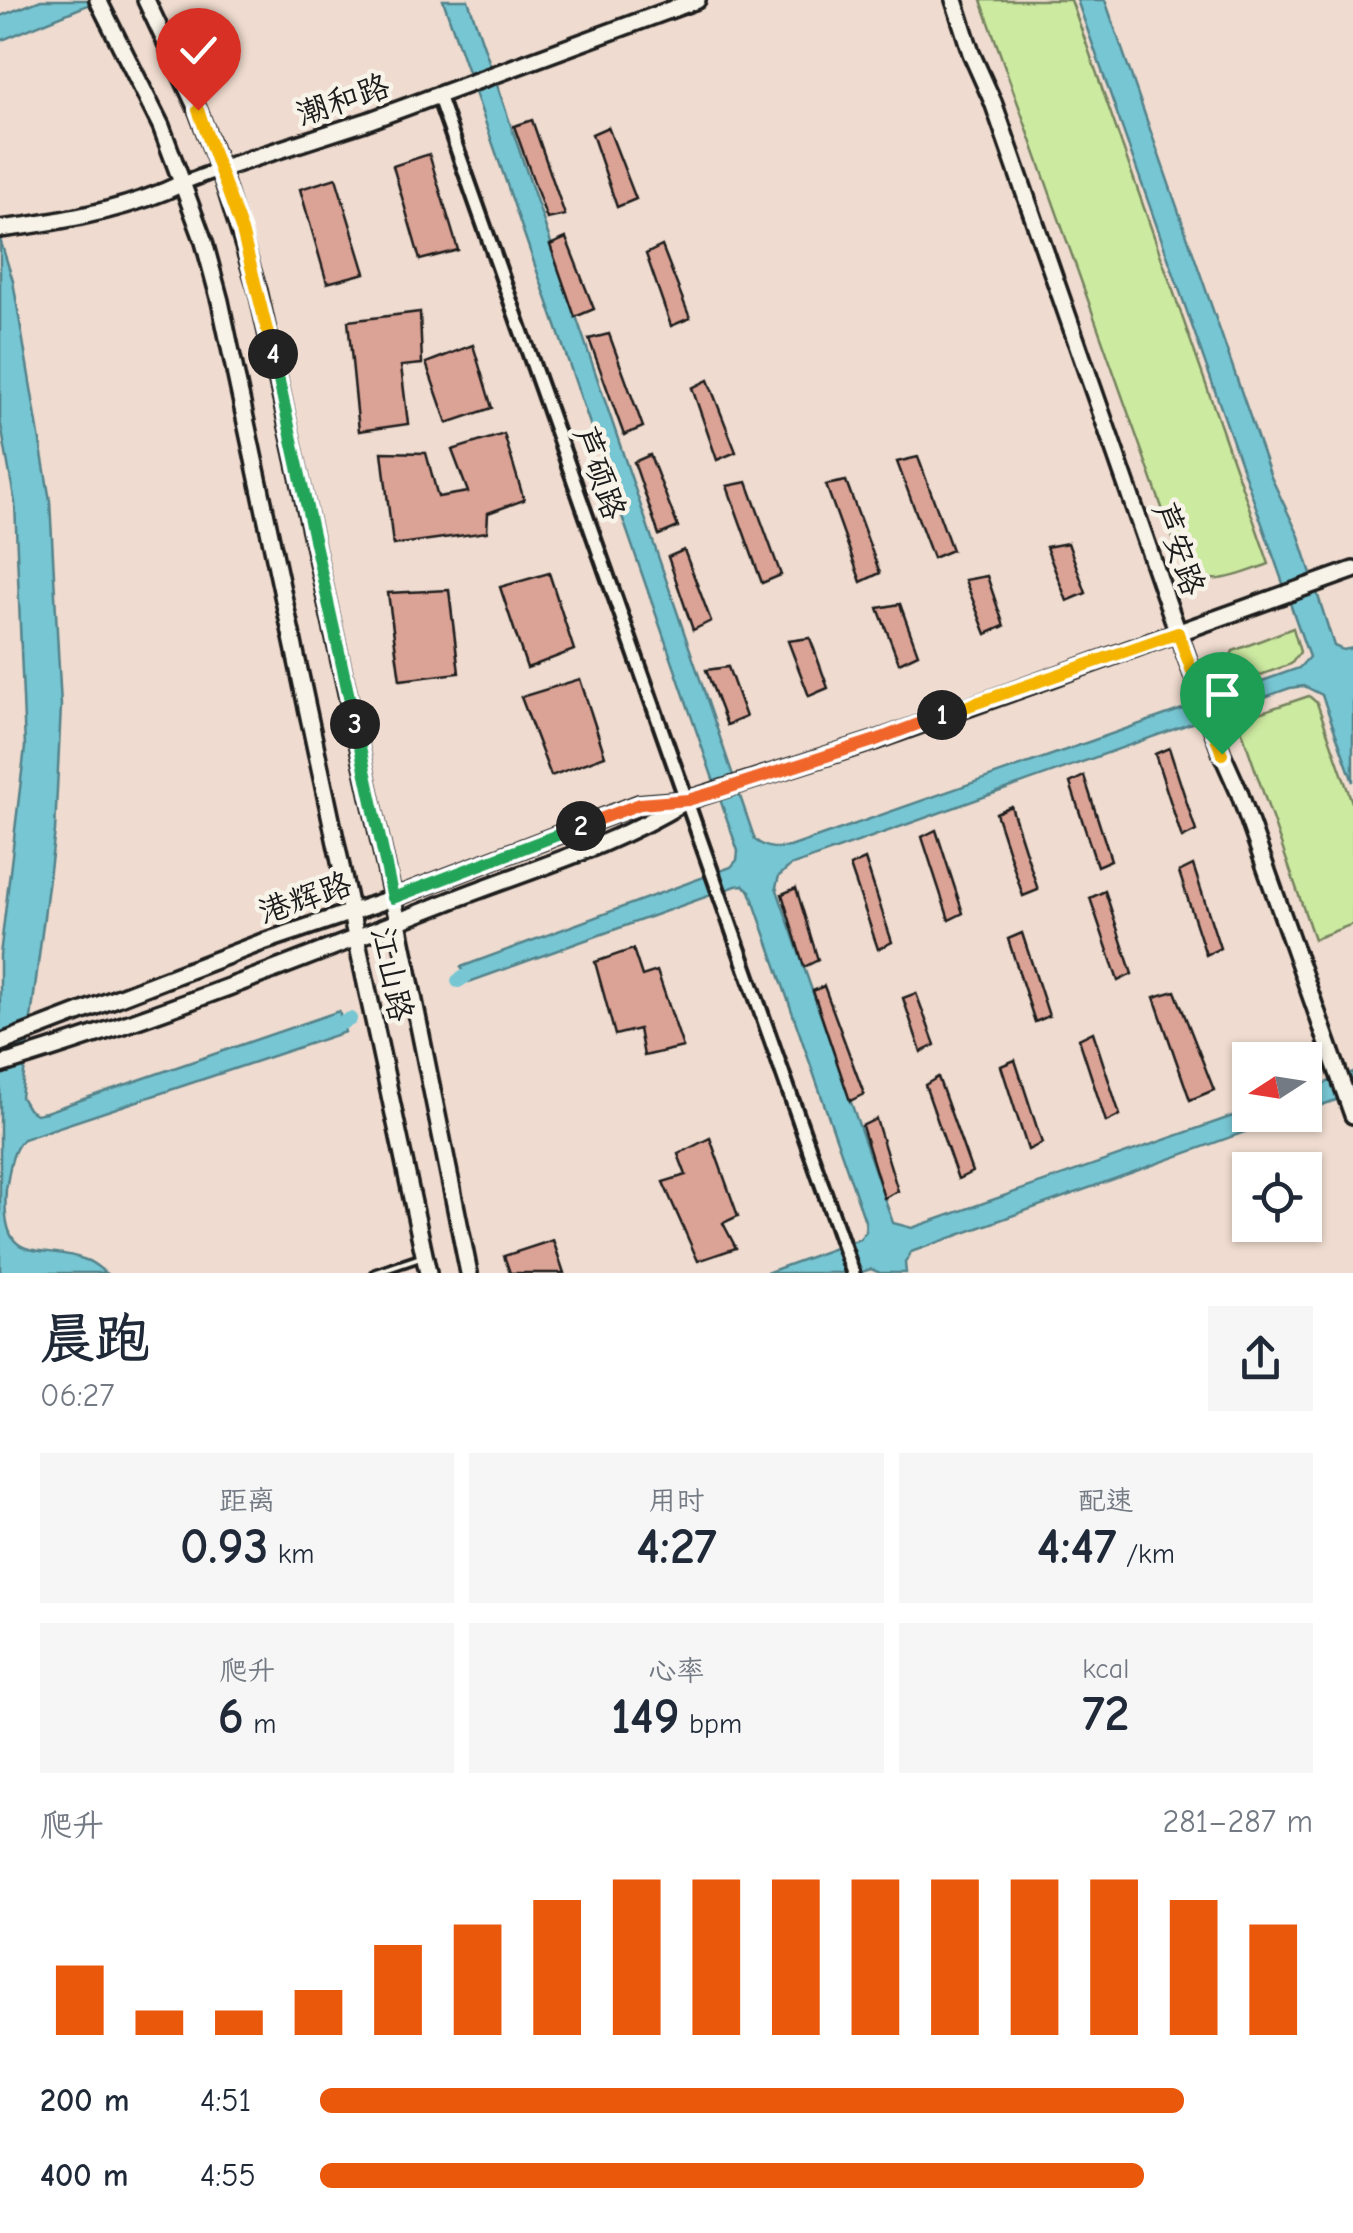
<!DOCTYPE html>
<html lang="zh">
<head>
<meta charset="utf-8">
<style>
  :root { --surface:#fff; --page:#f6f6f7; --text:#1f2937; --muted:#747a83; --accent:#ea580c }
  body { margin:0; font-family:"Comic Neue","LXGW WenKai TC",sans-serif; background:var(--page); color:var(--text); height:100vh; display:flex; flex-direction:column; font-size:38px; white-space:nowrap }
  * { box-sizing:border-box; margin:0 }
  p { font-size:32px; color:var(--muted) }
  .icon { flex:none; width:55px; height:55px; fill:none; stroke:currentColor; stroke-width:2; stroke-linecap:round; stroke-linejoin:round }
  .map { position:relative; height:1273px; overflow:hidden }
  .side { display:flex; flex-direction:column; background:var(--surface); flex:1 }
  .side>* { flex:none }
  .needle { width:65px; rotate:258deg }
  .tools { position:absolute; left:1232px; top:1042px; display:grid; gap:20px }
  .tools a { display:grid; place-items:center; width:90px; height:90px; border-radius:0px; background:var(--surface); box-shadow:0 2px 8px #0004; font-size:50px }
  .pin { position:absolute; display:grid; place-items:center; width:85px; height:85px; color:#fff; margin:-102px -42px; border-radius:50% 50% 50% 0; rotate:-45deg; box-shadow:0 0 10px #0007 }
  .pin .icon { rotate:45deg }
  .km { position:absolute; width:50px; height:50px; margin:-25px; border-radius:50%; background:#222; color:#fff; font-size:28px; line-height:50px; text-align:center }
  .round { display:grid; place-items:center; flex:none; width:105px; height:105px; border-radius:0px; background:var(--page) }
  .overview { display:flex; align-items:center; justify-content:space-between; height:170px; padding:0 40px }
  h1 { font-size:55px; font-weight:800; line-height:75px }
  .metrics { display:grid; grid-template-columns:repeat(3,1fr); gap:15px; height:170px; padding:10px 40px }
  .metrics div { display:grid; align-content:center; border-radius:0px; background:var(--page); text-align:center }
  .metrics b { font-size:50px; font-weight:800 }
  .metrics small { font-size:28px; font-weight:400 }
  .metrics p { font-size:28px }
  .chart { height:280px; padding:20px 40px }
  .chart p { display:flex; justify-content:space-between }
  .chart svg { width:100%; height:180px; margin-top:10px; stroke:var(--accent); stroke-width:6 }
  ul { padding:0 40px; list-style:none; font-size:32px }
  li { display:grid; grid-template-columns:160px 120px 1fr; align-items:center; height:75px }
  li i { height:25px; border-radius:12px; background:var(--accent) }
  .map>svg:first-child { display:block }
  .green { fill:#cdeaa1; stroke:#74835e; stroke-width:2.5 }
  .water { fill:#77c6d3; stroke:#53828a; stroke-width:2.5 }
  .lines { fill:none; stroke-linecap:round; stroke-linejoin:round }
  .canal { stroke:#77c6d3; stroke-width:14 }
  .building { fill:#dba396; stroke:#1c1c1c; stroke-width:2.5 }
  .lane-casing { stroke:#1c1c1c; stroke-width:12 }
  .street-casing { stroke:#1c1c1c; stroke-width:19 }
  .secondary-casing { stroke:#1c1c1c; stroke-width:22 }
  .lane { stroke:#f7f3e8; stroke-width:5 }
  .street { stroke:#f7f3e8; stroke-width:11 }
  .secondary { stroke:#f7f3e8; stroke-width:15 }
  .split-1-casing { stroke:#fff; stroke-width:20 }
  .split-2-casing { stroke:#fff; stroke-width:20 }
  .split-3-casing { stroke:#fff; stroke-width:20 }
  .split-4-casing { stroke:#fff; stroke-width:20 }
  .split-5-casing { stroke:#fff; stroke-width:20 }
  .split-1 { stroke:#f5b400; stroke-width:12 }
  .split-2 { stroke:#f0652b; stroke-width:12 }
  .split-3 { stroke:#22a559; stroke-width:12 }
  .split-4 { stroke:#22a559; stroke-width:12 }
  .split-5 { stroke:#f5b400; stroke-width:12 }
  .labels { text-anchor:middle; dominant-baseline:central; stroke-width:9; stroke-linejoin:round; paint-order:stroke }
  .street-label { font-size:32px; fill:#1c1c1c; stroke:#f7f3e8 }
</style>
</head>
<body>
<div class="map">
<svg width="1353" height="1273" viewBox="0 0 1353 1273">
  <rect width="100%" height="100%" fill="#efdbcf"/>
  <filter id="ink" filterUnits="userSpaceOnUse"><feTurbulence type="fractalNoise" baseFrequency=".01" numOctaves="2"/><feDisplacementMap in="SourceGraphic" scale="20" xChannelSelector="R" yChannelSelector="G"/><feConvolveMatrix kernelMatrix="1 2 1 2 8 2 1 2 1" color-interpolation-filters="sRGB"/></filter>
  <g filter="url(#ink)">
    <g class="green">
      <path d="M981,0H1071L1269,564C1240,574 1202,594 1181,561Z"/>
      <path d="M1293,628L1300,652L1291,664L1227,687L1225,669L1233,651Z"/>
      <path d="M1309,696L1317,703L1353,805V924L1314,939L1238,720Z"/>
    </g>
    <g class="water">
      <path d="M41,0H100L0,41V16Z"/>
      <path d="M443,0H468L755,840C767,849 775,849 790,847L1299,668L1309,657L1077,0H1105L1271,477L1299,536L1334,646L1343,650L1353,648V782L1322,695L1304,686L1290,688L790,866L779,876L776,887L893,1223L912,1228L1250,1110V1115H1292L911,1252L905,1263L906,1273H880L871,1269L859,1273H766L860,1239L866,1231L865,1221L750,891L743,885L736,886L469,982L461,967L731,867L737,860L738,851Z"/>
      <path d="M0,239L13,281L50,501L61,706L55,831L21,1097L28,1109L36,1114L46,1112L339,1011L345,1032L23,1139C10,1153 10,1170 6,1189C0,1271 40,1241 86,1260C93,1262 100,1269 106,1273H0V955L25,747L15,503L0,420Z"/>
      <path d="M1353,1072V1094L1305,1111V1091Z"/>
    </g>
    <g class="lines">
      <g class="canal">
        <path d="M458,981L466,976"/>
        <path d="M342,1023L350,1019"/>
      </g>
    </g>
    <g class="building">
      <path d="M532,120L565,215L547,219L514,126Z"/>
      <path d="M608,127L636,199L617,207L592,134Z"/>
      <path d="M429,154L458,250L420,260L393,166Z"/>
      <path d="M336,178L365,273L327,283L300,189Z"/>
      <path d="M566,238L594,309L575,317L550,245Z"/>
      <path d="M662,246L690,318L671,326L646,254Z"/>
      <path d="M420,312L422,364L401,366L408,424L359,431L348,321Z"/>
      <path d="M609,334L643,427L624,435L589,339Z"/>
      <path d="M473,345L492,408L447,423L426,363Z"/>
      <path d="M708,380L736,452L717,460L692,388Z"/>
      <path d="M504,434L524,500L488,513L487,532L393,545L382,452L426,453L438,497L468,492L452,450Z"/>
      <path d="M650,455L678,527L659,535L634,462Z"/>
      <path d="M918,457L952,550L933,558L897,462Z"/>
      <path d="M846,481L880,573L861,582L826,485Z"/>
      <path d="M747,482L781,575L762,583L727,486Z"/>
      <path d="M1068,543L1086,593L1067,601L1046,547Z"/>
      <path d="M684,550L711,621L693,630L668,557Z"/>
      <path d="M549,573L574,650L527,668L500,587Z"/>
      <path d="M987,576L1004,626L986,634L965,580Z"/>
      <path d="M449,590L459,673L400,680L388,593Z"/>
      <path d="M900,604L918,654L899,663L878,608Z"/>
      <path d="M810,638L828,688L809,696L788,641Z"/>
      <path d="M728,667L746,717L727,725L706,670Z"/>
      <path d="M580,679L605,756L551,776L521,697Z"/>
      <path d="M1169,748L1196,831L1182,838L1155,754Z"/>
      <path d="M1084,776L1111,860L1097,866L1070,783Z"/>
      <path d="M1011,806L1038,890L1023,896L996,813Z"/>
      <path d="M936,830L963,913L949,920L922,837Z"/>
      <path d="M865,859L892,942L878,949L850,866Z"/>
      <path d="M1193,865L1220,948L1206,955L1179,872Z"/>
      <path d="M796,888L818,960L804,967L782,894Z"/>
      <path d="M1105,891L1132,974L1118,981L1090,898Z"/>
      <path d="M1022,933L1049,1016L1035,1022L1008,939Z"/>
      <path d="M633,949L642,976L657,971L683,1047L644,1056L639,1029L615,1035L595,962Z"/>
      <path d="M824,986L864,1094L850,1101L813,991Z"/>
      <path d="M1175,991L1214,1090L1190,1100L1154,997Z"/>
      <path d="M916,993L935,1045L921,1052L903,998Z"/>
      <path d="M1093,1032L1120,1115L1106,1122L1079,1039Z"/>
      <path d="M1015,1060L1042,1143L1028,1150L1001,1066Z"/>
      <path d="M938,1077L972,1172L958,1179L925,1085Z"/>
      <path d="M876,1119L898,1191L884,1198L862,1126Z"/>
      <path d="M710,1138L738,1216L723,1223L736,1248L698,1261L663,1182L686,1175L678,1154Z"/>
      <path d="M553,1240L564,1273H510L504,1256Z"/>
    </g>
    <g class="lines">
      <defs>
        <path id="lane" d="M375,1273L422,1257"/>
        <g id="street">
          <path d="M438,95L853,1273"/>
          <path d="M183,183L220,169"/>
        </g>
        <g id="secondary">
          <path d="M98,0L161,126L204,242L220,301L428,1273"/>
          <path d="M146,0L198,111L220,169L258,291L398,922L469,1273"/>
          <path d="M954,0L971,53L993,102L1178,633L1222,754L1239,792L1353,1115"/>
          <path d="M220,169L365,122L697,0"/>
          <path d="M0,229C61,222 128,210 183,183"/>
          <path d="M0,1043L260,943L393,898L639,804L688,800L877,740L1353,570"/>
          <path d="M0,1065C156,1018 308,957 460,897C535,868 615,845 684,802"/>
        </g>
      </defs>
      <use href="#lane" class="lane-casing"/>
      <use href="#street" class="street-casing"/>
      <use href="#secondary" class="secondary-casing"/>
      <use href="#lane" class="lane"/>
      <use href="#street" class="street"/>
      <use href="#secondary" class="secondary"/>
    </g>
  </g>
  <g class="lines" filter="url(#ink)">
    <defs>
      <path id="split-1" d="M942,715L1178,633L1222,754"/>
      <path id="split-2" d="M581,826L640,804L688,800L715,792L876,740L942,715"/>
      <path id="split-3" d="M355,724L393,898L581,826"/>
      <path id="split-4" d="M273,354L355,724"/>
      <path id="split-5" d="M198,110L242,231L273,354"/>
    </defs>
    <use href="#split-1" class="split-1-casing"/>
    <use href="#split-2" class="split-2-casing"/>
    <use href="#split-3" class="split-3-casing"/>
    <use href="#split-4" class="split-4-casing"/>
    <use href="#split-5" class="split-5-casing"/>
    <use href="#split-1" class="split-1"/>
    <use href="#split-2" class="split-2"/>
    <use href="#split-3" class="split-3"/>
    <use href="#split-4" class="split-4"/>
    <use href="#split-5" class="split-5"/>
  </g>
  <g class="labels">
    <g class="street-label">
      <text transform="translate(343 100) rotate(-19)">潮和路</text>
      <text transform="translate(600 473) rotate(71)">芦硕路</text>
      <text transform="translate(1179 549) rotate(71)">芦安路</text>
      <text transform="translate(305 898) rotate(-19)">港辉路</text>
      <text transform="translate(392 974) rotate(78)">江山路</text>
    </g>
  </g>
</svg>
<div class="tools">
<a><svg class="needle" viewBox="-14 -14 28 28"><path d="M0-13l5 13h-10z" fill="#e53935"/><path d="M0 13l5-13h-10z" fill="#747a83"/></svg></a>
<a><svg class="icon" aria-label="locate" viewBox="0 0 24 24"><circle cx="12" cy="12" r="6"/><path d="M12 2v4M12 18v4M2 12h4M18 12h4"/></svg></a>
</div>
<div class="pin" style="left:1222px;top:754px;background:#1e9e55"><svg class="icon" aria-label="arrive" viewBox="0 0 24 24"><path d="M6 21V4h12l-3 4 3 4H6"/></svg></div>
<div class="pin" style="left:198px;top:110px;background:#d93025"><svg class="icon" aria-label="check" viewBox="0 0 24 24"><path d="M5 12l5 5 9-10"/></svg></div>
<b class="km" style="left:942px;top:715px">1</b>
<b class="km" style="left:581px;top:826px">2</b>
<b class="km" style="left:355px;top:724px">3</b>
<b class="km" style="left:273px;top:354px">4</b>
</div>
<section class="side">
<div class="overview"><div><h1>晨跑</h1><p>06:27</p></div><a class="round"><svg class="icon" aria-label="share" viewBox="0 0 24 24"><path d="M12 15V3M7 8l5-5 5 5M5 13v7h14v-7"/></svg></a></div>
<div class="metrics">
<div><p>距离</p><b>0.93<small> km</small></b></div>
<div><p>用时</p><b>4:27</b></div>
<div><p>配速</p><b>4:47<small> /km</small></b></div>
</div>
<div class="metrics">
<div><p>爬升</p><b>6<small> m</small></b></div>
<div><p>心率</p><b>149<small> bpm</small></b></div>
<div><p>kcal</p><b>72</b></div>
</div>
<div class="chart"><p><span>爬升</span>281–287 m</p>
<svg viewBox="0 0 160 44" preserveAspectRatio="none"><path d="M5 44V27M15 44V38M25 44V38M35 44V33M45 44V22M55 44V17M65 44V11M75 44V6M85 44V6M95 44V6M105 44V6M115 44V6M125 44V6M135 44V6M145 44V11M155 44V17"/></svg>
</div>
<ul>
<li><b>200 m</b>4:51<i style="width:87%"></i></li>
<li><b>400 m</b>4:55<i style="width:83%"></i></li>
</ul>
</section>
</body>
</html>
